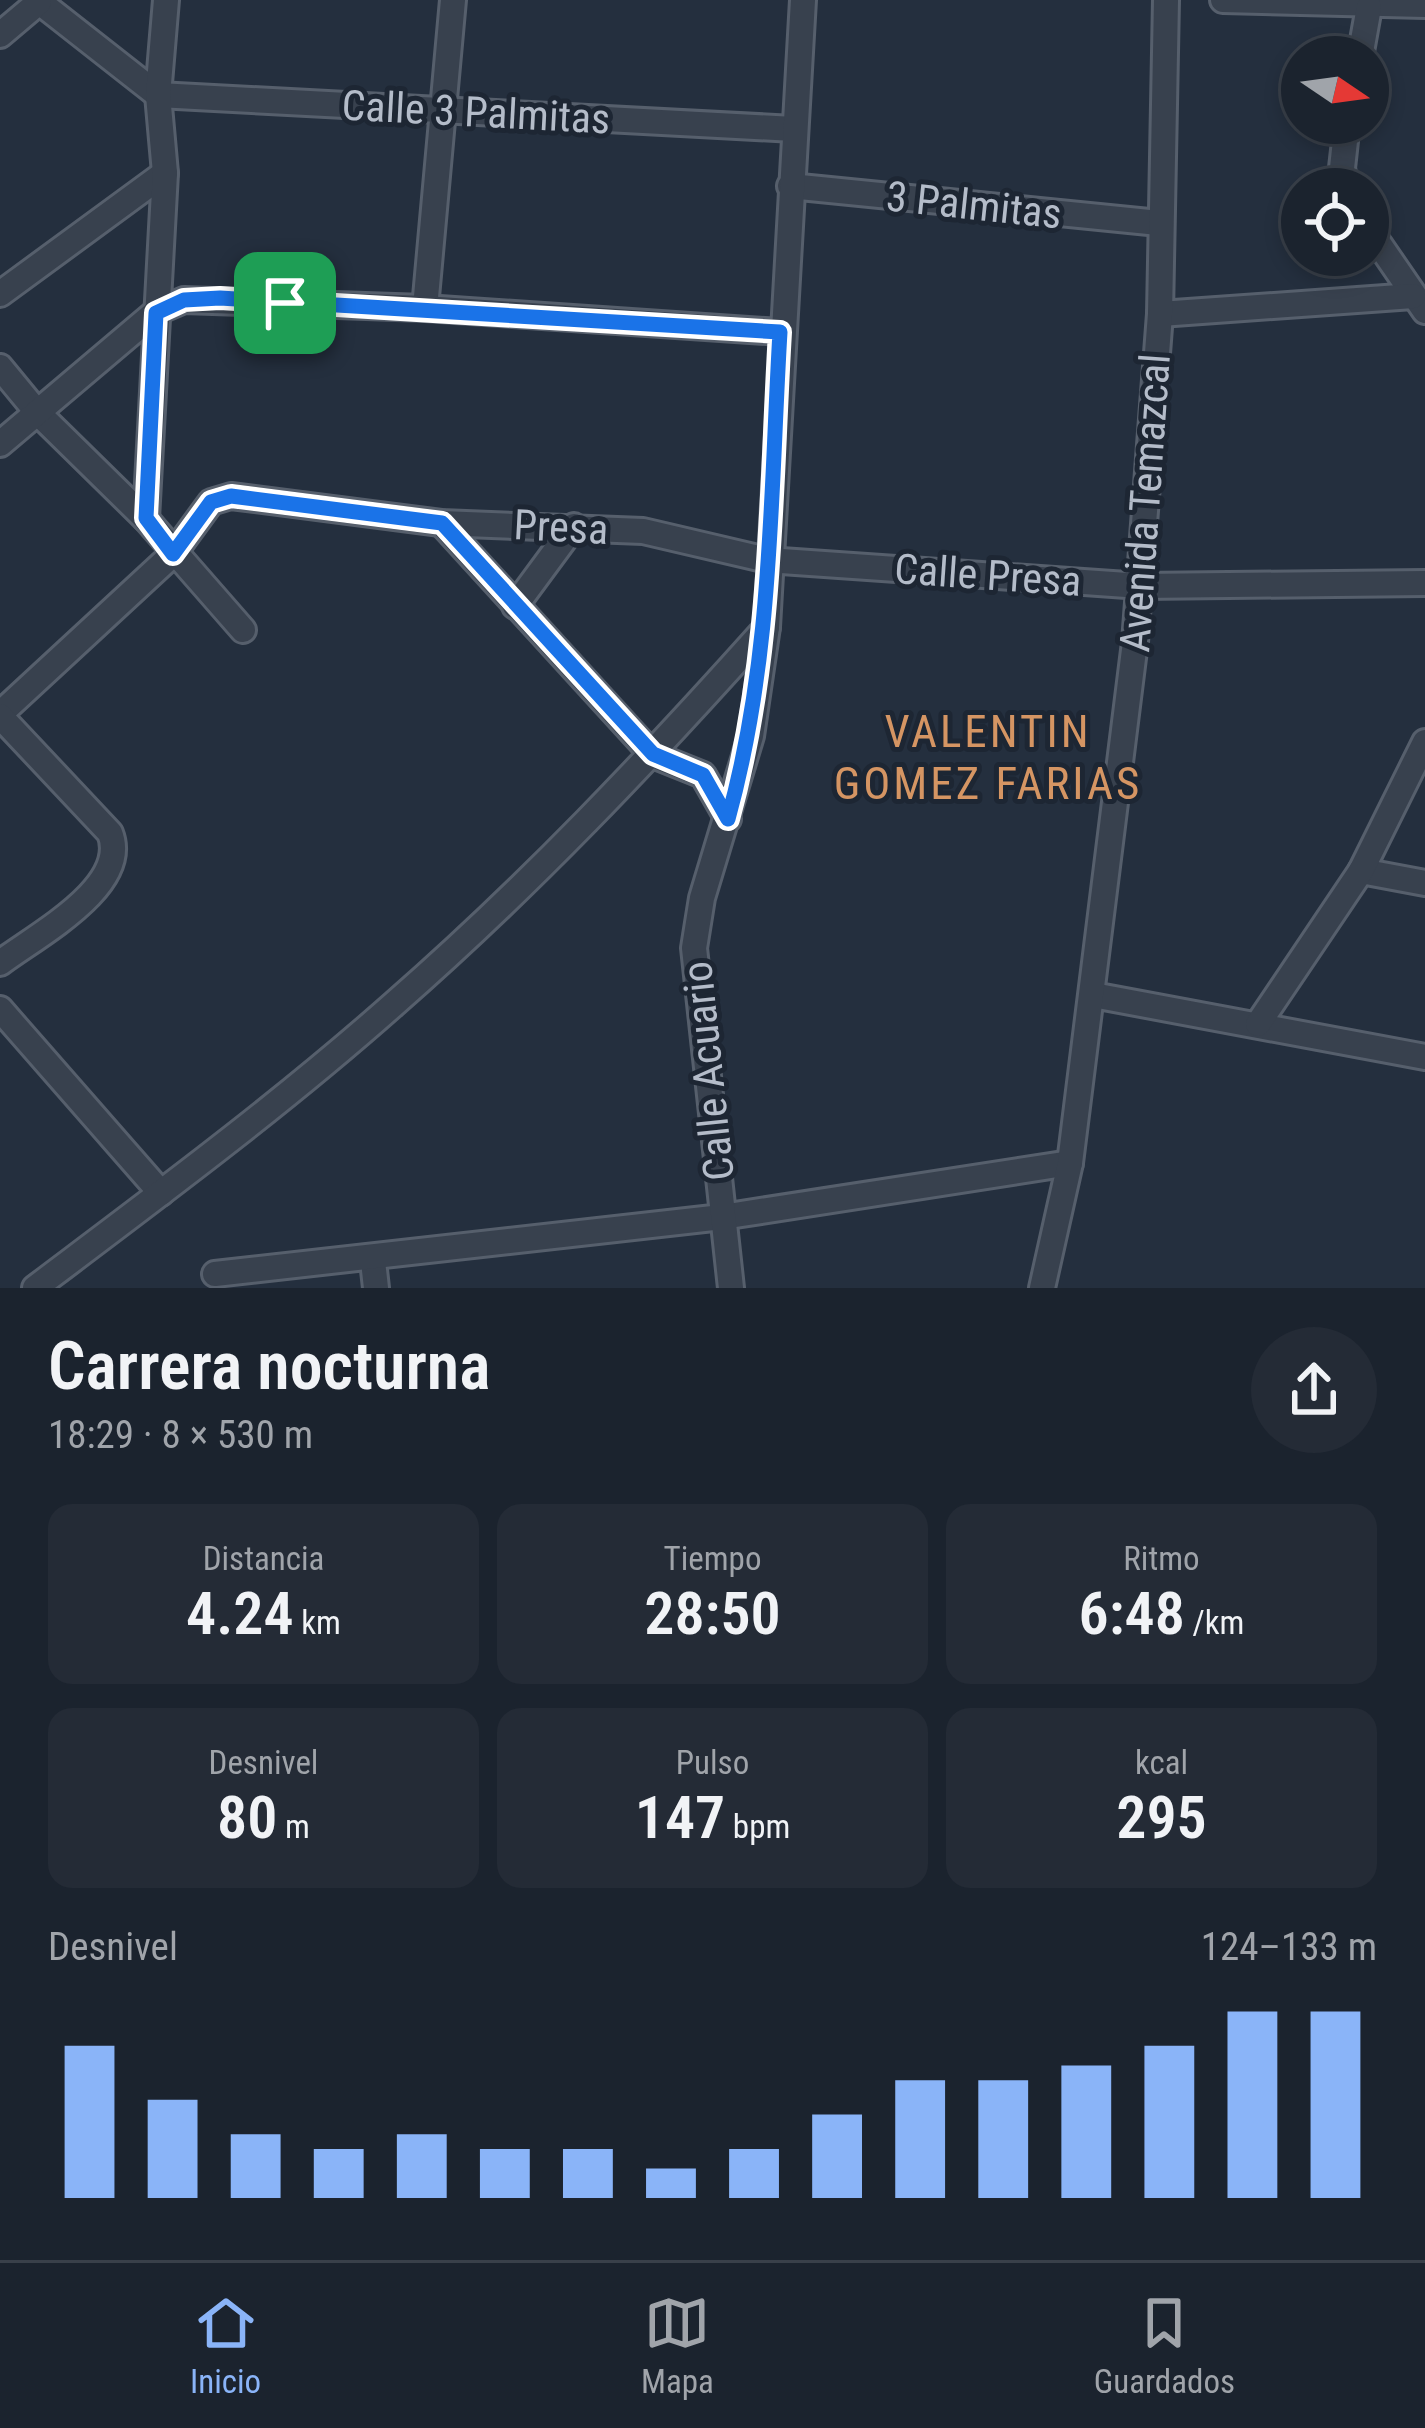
<!DOCTYPE html>
<html lang="es">
<head>
<meta charset="utf-8">
<style>
  :root { --surface:#1b232e; --page:#242b36; --text:#f1f3f6; --muted:#a0a4aa; --line:#39404a; --accent:#8ab4f8 }
  body { margin:0; font-family:"Roboto Condensed",sans-serif; background:var(--page); color:var(--text); height:100vh; display:flex; flex-direction:column; font-size:45px; white-space:nowrap }
  * { box-sizing:border-box; margin:0 }
  p { font-size:39px; color:var(--muted) }
  .icon { flex:none; width:66px; height:66px; fill:none; stroke:currentColor; stroke-width:2; stroke-linecap:round; stroke-linejoin:round }
  .map { position:relative; height:1288px; overflow:hidden }
  .drawer { display:flex; flex-direction:column; background:var(--surface); flex:1 }
  .drawer>* { flex:none }
  .needle { width:78px; rotate:103deg }
  .controls { position:absolute; left:1281px; top:36px; display:grid; gap:24px }
  .controls a { display:grid; place-items:center; width:108px; height:108px; border-radius:50%; background:var(--surface); box-shadow:0 6px 18px #0003,0 0 0 3px var(--line); font-size:60px }
  .pin { position:absolute; display:grid; place-items:center; width:102px; height:102px; color:#fff; margin:-51px; border-radius:24px; box-shadow:0 6px 18px #0006 }
  .round { display:grid; place-items:center; flex:none; width:126px; height:126px; border-radius:63px; background:var(--page) }
  .overview { display:flex; align-items:center; justify-content:space-between; height:204px; padding:0 48px }
  h1 { font-size:66px; font-weight:600; line-height:90px }
  .figures { display:grid; grid-template-columns:repeat(3,1fr); gap:18px; height:204px; padding:12px 48px }
  .figures div { display:grid; align-content:center; border-radius:24px; background:var(--page); text-align:center }
  .figures b { font-size:60px; font-weight:600 }
  .figures small { font-size:33px; font-weight:400 }
  .figures p { font-size:33px }
  .chart { height:336px; padding:24px 48px }
  .chart p { display:flex; justify-content:space-between }
  .chart svg { width:100%; height:216px; margin-top:12px; stroke:var(--accent); stroke-width:6 }
  .dock { display:flex; justify-content:space-around; align-items:center; height:168px; border-top:3px solid var(--line); background:var(--surface); font-size:33px; color:var(--muted) }
  .dock a { display:grid; justify-items:center; gap:6px }
  .dock .selected { color:var(--accent) }
  .map>svg:first-child { display:block }
  .lines { fill:none; stroke-linecap:round; stroke-linejoin:round }
  .street-casing { stroke:#565f6c; stroke-width:30 }
  .street { stroke:#38414e; stroke-width:24 }
  .route-casing { stroke:#fff; stroke-width:24 }
  .route { stroke:#1a73e8; stroke-width:15 }
  .labels { text-anchor:middle; dominant-baseline:central; stroke-width:10; stroke-linejoin:round; paint-order:stroke }
  .street-label { font-size:42px; fill:#b4bcc9; stroke:#1d2633 }
  .neighbourhood-label { font-size:45px; letter-spacing:3px; fill:#d59563; stroke:#1d2633 }
</style>
</head>
<body>
<div class="map">
<svg width="1425" height="1288" viewBox="0 0 1425 1288">
  <rect width="100%" height="100%" fill="#242f3e"/>
  <g class="lines">
    <defs>
      <g id="street">
        <path d="M37,0L158,95L794,129"/>
        <path d="M1223,0L1425,5"/>
        <path d="M0,35L39,2"/>
        <path d="M1360,57L1369,7"/>
        <path d="M790,186L1159,223"/>
        <path d="M1346,189L1342,168L1347,123"/>
        <path d="M1368,228L1425,311"/>
        <path d="M0,294L165,173"/>
        <path d="M425,308L453,0"/>
        <path d="M1160,314L1413,296"/>
        <path d="M0,367L37,412L146,519L243,630"/>
        <path d="M0,444L156,312L184,300L425,308L780,332"/>
        <path d="M146,519L165,173L158,95L166,0"/>
        <path d="M441,523L653,755L703,775L728,819"/>
        <path d="M515,606L574,526"/>
        <path d="M0,714L173,554L211,502L231,496L441,523L643,531L767,560L1141,586L1425,583"/>
        <path d="M0,716L110,833C131,886 37,935 0,963"/>
        <path d="M1361,871L1425,883"/>
        <path d="M1093,995L1425,1057"/>
        <path d="M0,1009L161,1193"/>
        <path d="M1258,1024L1361,871L1425,742"/>
        <path d="M373,1261L376,1288"/>
        <path d="M215,1274L722,1217L1070,1163"/>
        <path d="M35,1288C157,1196 280,1105 394,1004C528,887 649,759 767,627"/>
        <path d="M731,1288L694,948L702,898L751,736L767,627L803,0"/>
        <path d="M1042,1288L1070,1163L1135,642L1160,314L1166,0"/>
      </g>
    </defs>
    <use href="#street" class="street-casing"/>
    <use href="#street" class="street"/>
  </g>
  <g class="lines">
    <defs>
      <path id="route" d="M220,298L780,332C770,499 773,656 728,819L703,775L653,754L442,523L231,496L211,502L173,554L146,518L156,313L184,300Z"/>
    </defs>
    <use href="#route" class="route-casing"/>
    <use href="#route" class="route"/>
  </g>
  <g class="labels">
    <g class="street-label">
      <text transform="translate(476 112) rotate(3)">Calle 3 Palmitas</text>
      <text transform="translate(974 205) rotate(6)">3 Palmitas</text>
      <text transform="translate(1145 503) rotate(-86)">Avenida Temazcal</text>
      <text transform="translate(561 527) rotate(3)">Presa</text>
      <text transform="translate(988 575) rotate(4)">Calle Presa</text>
      <text transform="translate(708 1071) rotate(-96)">Calle Acuario</text>
    </g>
    <g class="neighbourhood-label">
      <text x="988" y="731">VALENTIN<tspan x="988" dy="52">GOMEZ FARIAS</tspan></text>
    </g>
  </g>
</svg>
<div class="controls">
<a><svg class="needle" viewBox="-14 -14 28 28"><path d="M0-13l5 13h-10z" fill="#e53935"/><path d="M0 13l5-13h-10z" fill="#a0a4aa"/></svg></a>
<a><svg class="icon" aria-label="locate" viewBox="0 0 24 24"><circle cx="12" cy="12" r="6"/><path d="M12 2v4M12 18v4M2 12h4M18 12h4"/></svg></a>
</div>
<div class="pin" style="left:285px;top:303px;background:#1e9e55"><svg class="icon" aria-label="arrive" viewBox="0 0 24 24"><path d="M6 21V4h12l-3 4 3 4H6"/></svg></div>
</div>
<section class="drawer">
<div class="overview"><div><h1>Carrera nocturna</h1><p>18:29 · 8 × 530 m</p></div><a class="round"><svg class="icon" aria-label="share" viewBox="0 0 24 24"><path d="M12 15V3M7 8l5-5 5 5M5 13v7h14v-7"/></svg></a></div>
<div class="figures">
<div><p>Distancia</p><b>4.24<small> km</small></b></div>
<div><p>Tiempo</p><b>28:50</b></div>
<div><p>Ritmo</p><b>6:48<small> /km</small></b></div>
</div>
<div class="figures">
<div><p>Desnivel</p><b>80<small> m</small></b></div>
<div><p>Pulso</p><b>147<small> bpm</small></b></div>
<div><p>kcal</p><b>295</b></div>
</div>
<div class="chart"><p><span>Desnivel</span>124–133 m</p>
<svg viewBox="0 0 160 44" preserveAspectRatio="none"><path d="M5 44V13M15 44V24M25 44V31M35 44V34M45 44V31M55 44V34M65 44V34M75 44V38M85 44V34M95 44V27M105 44V20M115 44V20M125 44V17M135 44V13M145 44V6M155 44V6"/></svg>
</div>
</section>
<nav class="dock">
<a class="selected"><svg class="icon" aria-label="home" viewBox="0 0 24 24"><path d="M3 11l9-7 9 7M6 9v11h12V9"/></svg>Inicio</a>
<a><svg class="icon" aria-label="map" viewBox="0 0 24 24"><path d="M3 6l6-2 6 2 6-2v14l-6 2-6-2-6 2zM9 4v14M15 6v14"/></svg>Mapa</a>
<a><svg class="icon" aria-label="saved" viewBox="0 0 24 24"><path d="M7 4h10v16l-5-4-5 4z"/></svg>Guardados</a>
</nav>
</body>
</html>
